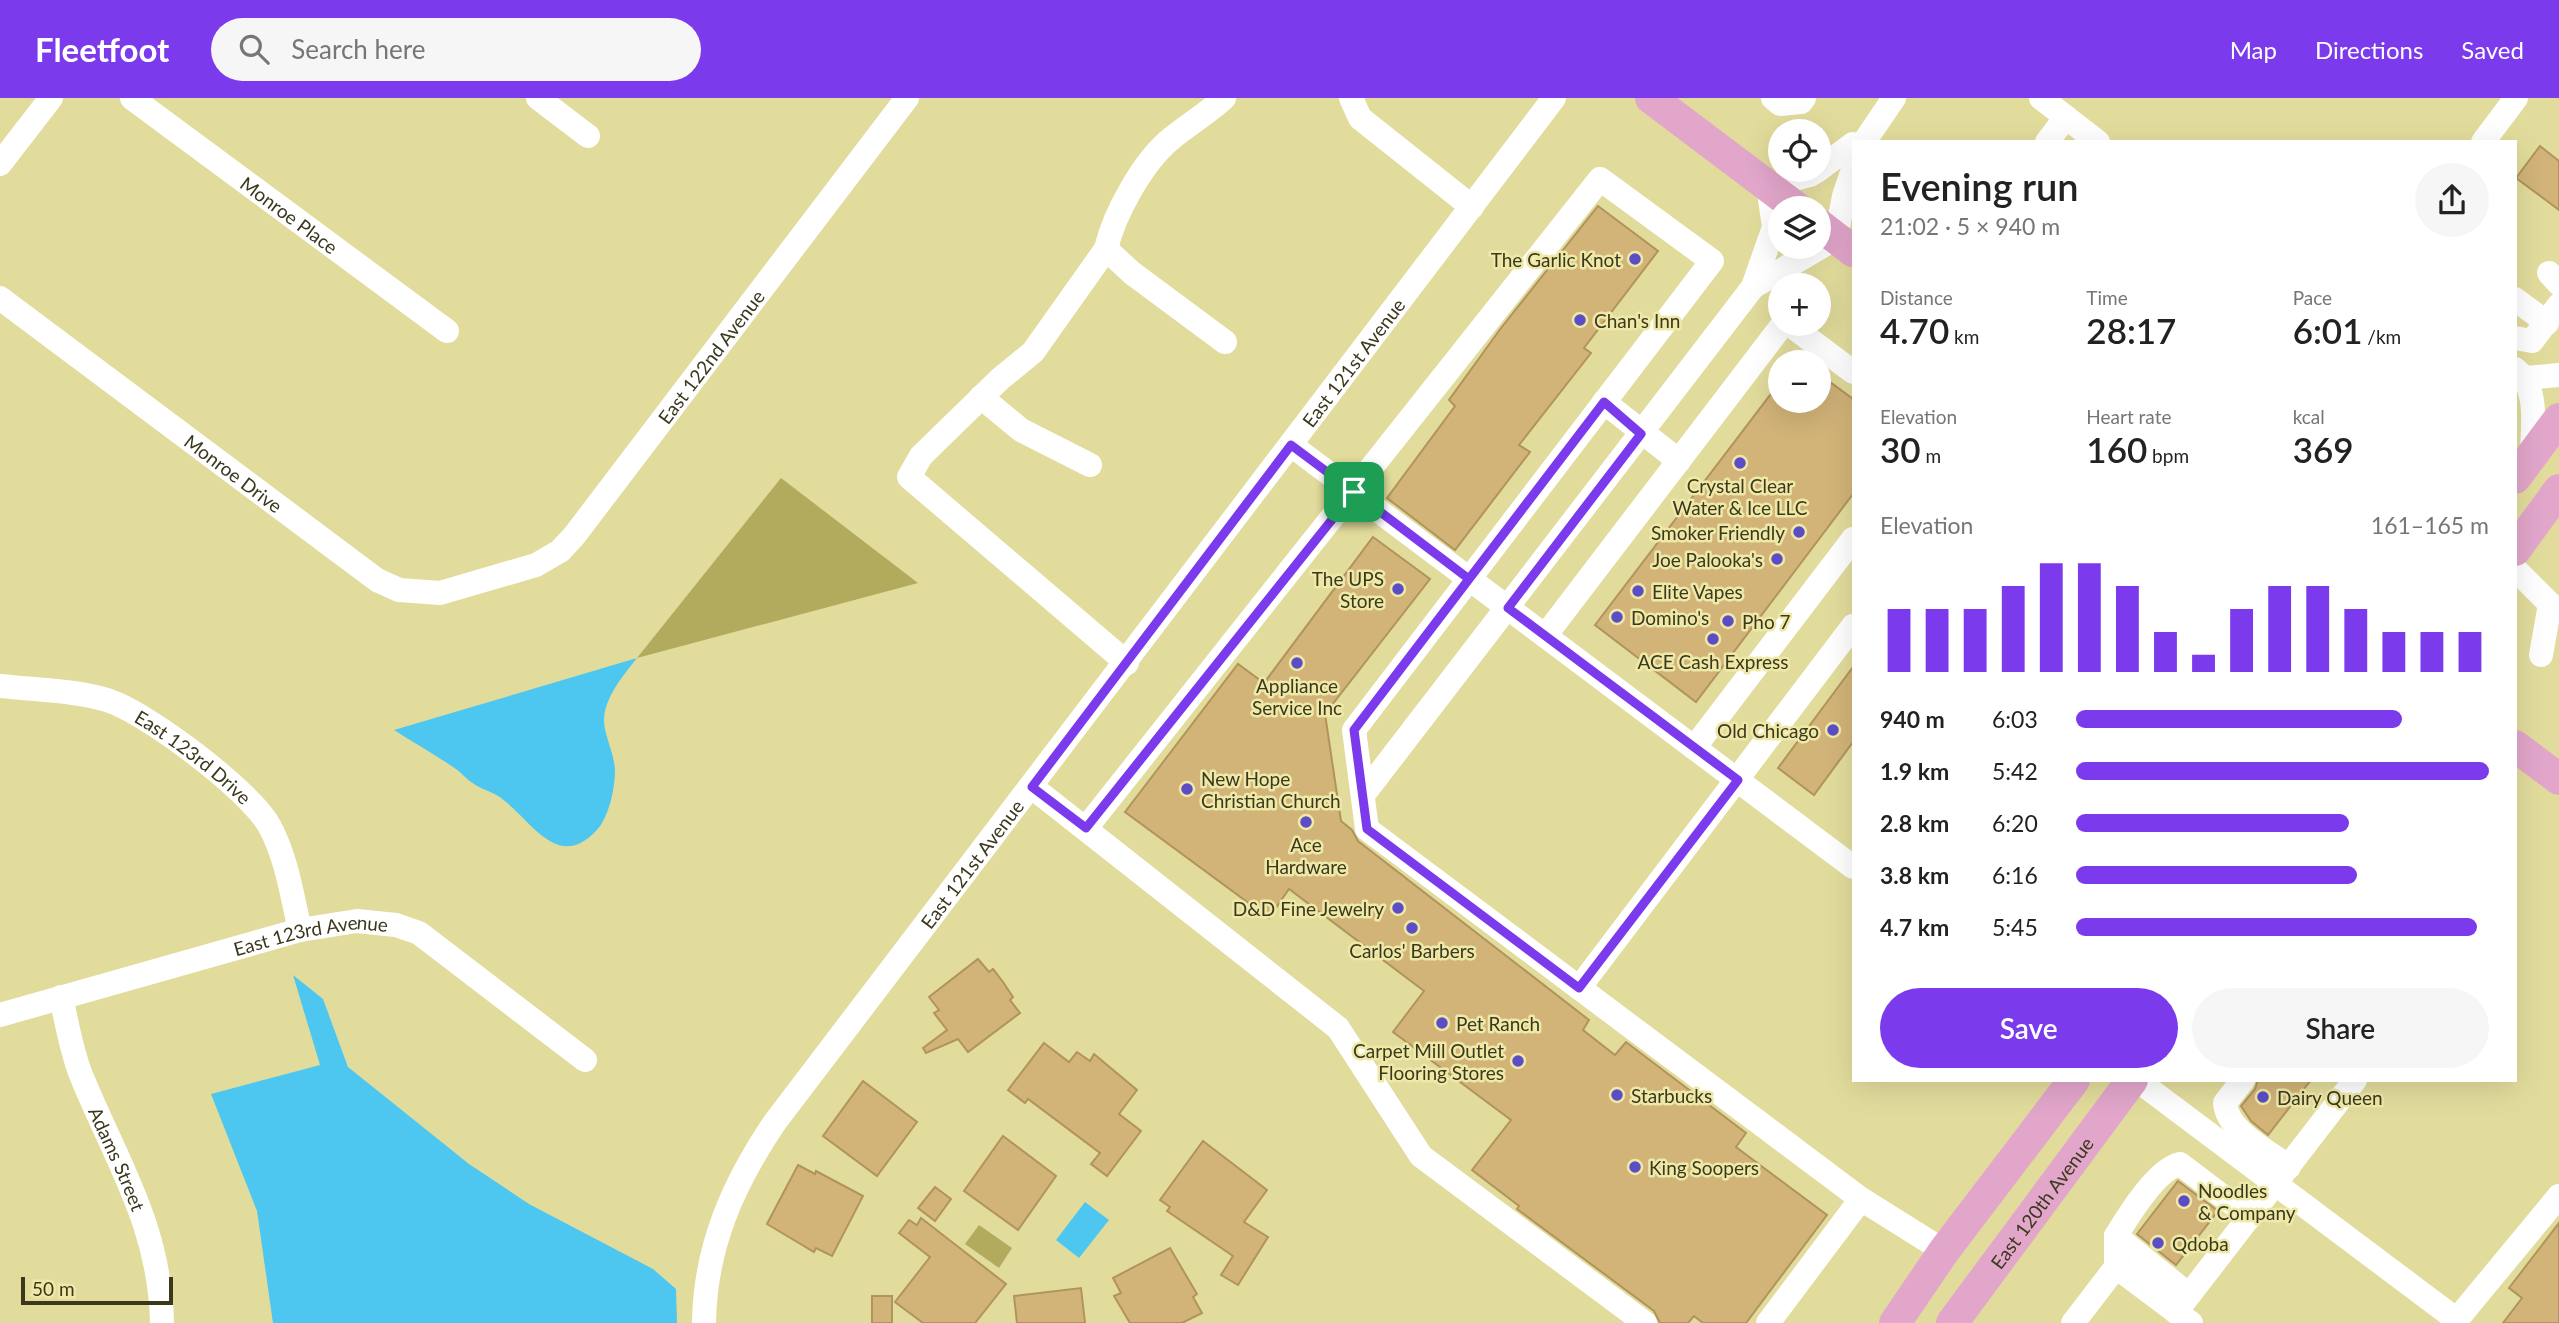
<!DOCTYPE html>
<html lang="en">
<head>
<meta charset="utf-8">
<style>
  :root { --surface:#fff; --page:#f6f6f6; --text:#222; --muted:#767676; --accent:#7c3aed }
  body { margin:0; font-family:Lato,sans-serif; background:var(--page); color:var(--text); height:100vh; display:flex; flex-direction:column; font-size:26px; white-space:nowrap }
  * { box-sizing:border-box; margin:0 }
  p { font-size:23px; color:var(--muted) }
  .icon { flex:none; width:38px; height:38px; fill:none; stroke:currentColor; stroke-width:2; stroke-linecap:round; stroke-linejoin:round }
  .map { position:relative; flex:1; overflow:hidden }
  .drawer { position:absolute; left:1852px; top:42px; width:665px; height:942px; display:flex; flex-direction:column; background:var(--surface); border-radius:0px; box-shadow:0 7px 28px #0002 }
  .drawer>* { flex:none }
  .fabs { position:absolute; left:1768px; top:21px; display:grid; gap:14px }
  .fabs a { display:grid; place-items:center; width:63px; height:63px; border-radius:50%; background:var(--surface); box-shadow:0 7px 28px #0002; font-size:35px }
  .scale { position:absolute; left:21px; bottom:18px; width:152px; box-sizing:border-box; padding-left:7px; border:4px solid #3b381e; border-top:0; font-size:19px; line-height:24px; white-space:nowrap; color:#3b381e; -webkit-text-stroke:5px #efe9a8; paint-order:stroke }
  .pin { position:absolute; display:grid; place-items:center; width:60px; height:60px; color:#fff; margin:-30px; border-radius:14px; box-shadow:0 4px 10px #0006 }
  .round { display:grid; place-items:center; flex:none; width:74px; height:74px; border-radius:37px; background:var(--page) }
  .summary { display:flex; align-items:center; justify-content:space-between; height:119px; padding:0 28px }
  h1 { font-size:38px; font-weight:600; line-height:52px }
  .figures { display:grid; grid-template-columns:repeat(3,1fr); gap:10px; height:119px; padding:7px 28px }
  .figures div { display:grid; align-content:center }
  .figures b { font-size:35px; font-weight:600 }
  .figures small { font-size:19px; font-weight:400 }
  .figures p { font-size:19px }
  .chart { height:196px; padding:14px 28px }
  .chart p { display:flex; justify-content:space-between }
  .chart svg { width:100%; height:126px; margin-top:7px; stroke:var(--accent); stroke-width:6 }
  .cta { display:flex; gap:14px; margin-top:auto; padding:14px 28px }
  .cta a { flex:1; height:80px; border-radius:42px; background:var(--accent); color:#fff; font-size:28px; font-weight:600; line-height:80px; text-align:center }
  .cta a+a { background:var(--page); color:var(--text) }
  ul { padding:0 28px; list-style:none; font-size:23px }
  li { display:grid; grid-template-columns:112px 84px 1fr; align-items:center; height:52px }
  li i { height:18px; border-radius:9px; background:var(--accent) }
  header { display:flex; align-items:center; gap:42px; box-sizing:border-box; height:98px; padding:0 35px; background:var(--accent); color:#fff }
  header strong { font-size:33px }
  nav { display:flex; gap:38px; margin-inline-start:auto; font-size:24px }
  .search { width:490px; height:63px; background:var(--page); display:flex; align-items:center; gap:18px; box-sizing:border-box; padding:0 24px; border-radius:38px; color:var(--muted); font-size:26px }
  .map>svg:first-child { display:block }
  .green { fill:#b2aa5c }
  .water { fill:#4dc7ef }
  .building { fill:#d2b479; stroke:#b1945b; stroke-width:2 }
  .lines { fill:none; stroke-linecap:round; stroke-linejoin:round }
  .minor { stroke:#fff; stroke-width:24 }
  .major { stroke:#e2a6cb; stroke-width:32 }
  .route-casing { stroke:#fff; stroke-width:14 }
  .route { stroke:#7c3aed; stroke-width:9 }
  .poi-dot { fill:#5c4dc5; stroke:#efe9a8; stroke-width:2.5 }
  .labels { text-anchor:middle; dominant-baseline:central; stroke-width:5; stroke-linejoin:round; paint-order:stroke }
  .street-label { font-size:19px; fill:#3b381e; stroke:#efe9a8 }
  .poi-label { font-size:19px; fill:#3b381e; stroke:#efe9a8; text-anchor:start }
</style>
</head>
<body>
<header>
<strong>Fleetfoot</strong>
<div class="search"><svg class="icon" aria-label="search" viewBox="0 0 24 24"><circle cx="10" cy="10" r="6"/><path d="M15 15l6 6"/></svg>Search here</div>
<nav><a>Map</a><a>Directions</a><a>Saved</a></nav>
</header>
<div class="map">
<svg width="2559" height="1225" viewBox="0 0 2559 1225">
  <rect width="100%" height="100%" fill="#e2dc9c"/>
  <g class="green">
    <path d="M781,380L918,485L637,560Z"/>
    <path d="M979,1127L1012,1150L999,1170L965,1146Z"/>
  </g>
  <g class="water">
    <path d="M637,560C623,578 599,605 605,631C608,645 614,657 615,672C615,690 609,720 596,733C556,775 530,719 498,698C490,693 481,691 474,686C466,681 461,674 453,669C434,656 414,645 394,632Z"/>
    <path d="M293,877L323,901L348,969L469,1066L529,1106L653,1171L676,1191L677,1225H273L257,1113L211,996L320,967Z"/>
    <path d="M1085,1104L1109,1122L1079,1160L1056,1142Z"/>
  </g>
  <g class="building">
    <path d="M2540,48L2559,63V112L2516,80Z"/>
    <path d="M1598,108L1658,153L1584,250L1591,255L1519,347L1530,354L1455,452L1387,400L1455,308L1449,302L1501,230Z"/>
    <path d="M1818,275L1853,301V396L1696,604L1595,527L1780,284V303H1818Z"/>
    <path d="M1373,439L1430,481L1325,616L1341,723L1352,732L1358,743L1589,922L1583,932L1615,957L1626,944L1746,1035L1736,1049L1827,1117L1746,1225H1703L1694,1218L1688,1225H1660L1654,1213L1517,1111L1519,1108L1472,1072L1511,1022L1393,934L1424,893L1289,791L1269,820L1125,714L1238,566L1264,585Z"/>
    <path d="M1853,569V644L1814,697L1778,670Z"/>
    <path d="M978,861L989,874L993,871L1003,884L1013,899L1010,902L1020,915L968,954L958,941L926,955L923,950L947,932L934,915L939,912L929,899Z"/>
    <path d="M1044,945L1069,964L1077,954L1090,963L1094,956L1137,992L1119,1016L1141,1033L1107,1078L1091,1066L1100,1055L1028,1001L1025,1005L1008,992Z"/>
    <path d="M2258,982H2311L2268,1037L2251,1023L2241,1008L2255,991Z"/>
    <path d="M863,983L917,1024L877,1078L823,1038Z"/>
    <path d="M1003,1038L1056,1078L1018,1132L964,1093Z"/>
    <path d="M1203,1043L1267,1092L1244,1124L1268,1139L1238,1187L1221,1177L1233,1158L1167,1113L1170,1109L1160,1102Z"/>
    <path d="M798,1067L815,1076L816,1073L863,1098L832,1158L816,1150L814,1154L767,1126Z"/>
    <path d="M2178,1083L2218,1113L2176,1167L2137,1136Z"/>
    <path d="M935,1089L951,1101L935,1123L918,1110Z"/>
    <path d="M921,1120L1006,1186L975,1225H923L895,1204L930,1159L899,1135L909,1122L917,1127Z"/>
    <path d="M2559,1125V1225H2503L2522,1200L2509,1190Z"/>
    <path d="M1170,1150L1197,1196L1193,1199L1202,1215L1182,1225H1130L1114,1198L1121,1195L1113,1180Z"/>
    <path d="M1081,1190L1085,1225H1017L1014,1198Z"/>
    <rect x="872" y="1198" width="20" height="27"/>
  </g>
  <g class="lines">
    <g class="minor">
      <path id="s1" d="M132,0L447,233"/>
      <path d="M538,0L588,38"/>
      <path d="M1351,0L1360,20L1472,109"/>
      <path d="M1773,0L1780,6L1801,4L1804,0"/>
      <path d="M2041,0L2098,44"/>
      <path d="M1864,44L1894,0"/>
      <path d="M2047,44L2066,19"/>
      <path d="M2483,44L2516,0"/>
      <path d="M0,66L51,0"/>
      <path d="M1818,72L1853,46"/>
      <path d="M1106,151C1114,116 1143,63 1172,40C1189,26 1208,15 1224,0"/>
      <path d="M2549,175L2559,186"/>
      <path d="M1753,189L1836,140L1844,98L1853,71"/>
      <path id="s2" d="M0,200L377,482L399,492L440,495L536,467L560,453L574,438L907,0"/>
      <path d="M2515,201L2547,225"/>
      <path d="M1789,226L1853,274"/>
      <path d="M2515,240L2532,243L2559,207"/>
      <path d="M2515,271C2540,290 2532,329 2532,358"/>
      <path d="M2527,280L2559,277"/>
      <path d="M981,299L1021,332L1090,367"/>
      <path d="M1604,304L1679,363"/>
      <path d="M1291,347L1853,769"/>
      <path d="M2515,471L2550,506L2541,557"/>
      <path d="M1545,538L1783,226"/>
      <path d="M1127,565L909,379L921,358L1000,281L1033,254L1106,151L1132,175L1225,244"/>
      <path id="s3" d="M0,588C35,592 73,592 107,602C146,614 251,693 270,729C287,761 292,798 300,832"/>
      <path d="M1694,650L1853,441"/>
      <path d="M1032,689L1338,930L1421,1058L1645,1225"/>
      <path d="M1363,697L1753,189L1774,129L1768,88L1810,77L1818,72"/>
      <path d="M1086,730L1600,81L1712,163L1354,632L1367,731L1861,1101L1944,1153"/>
      <path d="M1579,890L1853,528"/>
      <path id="s4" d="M61,899C67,925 71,952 81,977C116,1063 160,1127 162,1225"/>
      <path id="s5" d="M0,917L300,832L357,823L396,827L419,835L585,962"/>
      <path d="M2137,982L2457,1222"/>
      <path d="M2243,982L2225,1005C2227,1033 2268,1053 2289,1069"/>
      <path d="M2116,1169L2191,1225"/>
      <path d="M2189,1197L2116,1138C2128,1118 2157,1071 2180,1066L2250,1119"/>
      <path d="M2176,1214L2355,982"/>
      <path id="s6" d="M704,1225C705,1149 733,1086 775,1024L1554,0"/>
      <path d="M1768,1225L1861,1101"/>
      <path d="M2073,1225L2116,1169V1138"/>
      <path d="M2454,1225L2559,1098"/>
    </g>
    <g class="major">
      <path d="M1651,0L1797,110"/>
      <path d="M1818,126L1853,153"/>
      <path d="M2515,380L2559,321"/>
      <path d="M2515,452L2559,392"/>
      <path d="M2515,648L2559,681"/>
      <path d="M1895,1225L1944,1153L2074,982"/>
      <path id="s7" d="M1952,1225L2132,982"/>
    </g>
  </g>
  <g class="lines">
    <defs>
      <path id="route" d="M1354,394L1291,347L1032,689L1086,730L1354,394L1469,481L1354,632L1367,731L1579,890L1738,682L1508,510L1641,336L1604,304L1469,481L1354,394"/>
    </defs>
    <use href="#route" class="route-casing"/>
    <use href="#route" class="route"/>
  </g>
  <g class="poi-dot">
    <circle cx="1635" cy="161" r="7"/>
    <circle cx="1580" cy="222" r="7"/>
    <circle cx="1740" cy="365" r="7"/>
    <circle cx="1799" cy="434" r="7"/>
    <circle cx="1777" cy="461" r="7"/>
    <circle cx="1398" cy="491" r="7"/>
    <circle cx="1638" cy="493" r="7"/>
    <circle cx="1617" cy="519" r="7"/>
    <circle cx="1728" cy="523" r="7"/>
    <circle cx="1713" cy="541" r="7"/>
    <circle cx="1297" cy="565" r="7"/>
    <circle cx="1833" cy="632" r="7"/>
    <circle cx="1187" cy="691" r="7"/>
    <circle cx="1306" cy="724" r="7"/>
    <circle cx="1398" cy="810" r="7"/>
    <circle cx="1412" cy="830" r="7"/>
    <circle cx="1442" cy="925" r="7"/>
    <circle cx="1518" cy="963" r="7"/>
    <circle cx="1617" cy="997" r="7"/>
    <circle cx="2263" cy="999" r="7"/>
    <circle cx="1635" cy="1069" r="7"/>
    <circle cx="2184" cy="1103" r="7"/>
    <circle cx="2158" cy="1145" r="7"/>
  </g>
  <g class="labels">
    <g class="street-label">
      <text stroke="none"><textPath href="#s1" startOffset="196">Monroe Place</textPath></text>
      <text stroke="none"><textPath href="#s2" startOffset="910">East 122nd Avenue</textPath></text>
      <text stroke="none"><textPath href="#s6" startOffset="1171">East 121st Avenue</textPath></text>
      <text stroke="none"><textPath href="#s2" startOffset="292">Monroe Drive</textPath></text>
      <text stroke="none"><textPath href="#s3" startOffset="212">East 123rd Drive</textPath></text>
      <text stroke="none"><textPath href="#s6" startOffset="541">East 121st Avenue</textPath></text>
      <text stroke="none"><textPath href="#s5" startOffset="322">East 123rd Avenue</textPath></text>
      <text stroke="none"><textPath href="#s4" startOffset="172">Adams Street</textPath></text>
      <text stroke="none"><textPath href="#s7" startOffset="150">East 120th Avenue</textPath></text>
    </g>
    <g class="poi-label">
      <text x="1621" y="161" text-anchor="end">The Garlic Knot</text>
      <text x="1594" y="222">Chan's Inn</text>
      <text x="1740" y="387" text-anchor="middle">Crystal Clear<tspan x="1740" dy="22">Water &amp; Ice LLC</tspan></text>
      <text x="1785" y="434" text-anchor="end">Smoker Friendly</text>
      <text x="1763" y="461" text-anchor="end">Joe Palooka's</text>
      <text x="1384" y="480" text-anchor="end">The UPS<tspan x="1384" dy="22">Store</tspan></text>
      <text x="1652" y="493">Elite Vapes</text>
      <text x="1631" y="519">Domino's</text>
      <text x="1742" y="523">Pho 7</text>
      <text x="1713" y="563" text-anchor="middle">ACE Cash Express</text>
      <text x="1297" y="587" text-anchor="middle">Appliance<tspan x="1297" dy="22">Service Inc</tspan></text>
      <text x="1819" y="632" text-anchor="end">Old Chicago</text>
      <text x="1201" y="680">New Hope<tspan x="1201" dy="22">Christian Church</tspan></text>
      <text x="1306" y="746" text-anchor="middle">Ace<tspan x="1306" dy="22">Hardware</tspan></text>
      <text x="1384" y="810" text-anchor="end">D&amp;D Fine Jewelry</text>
      <text x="1412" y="852" text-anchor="middle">Carlos' Barbers</text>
      <text x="1456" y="925">Pet Ranch</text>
      <text x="1504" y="952" text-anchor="end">Carpet Mill Outlet<tspan x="1504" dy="22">Flooring Stores</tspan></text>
      <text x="1631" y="997">Starbucks</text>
      <text x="2277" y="999">Dairy Queen</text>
      <text x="1649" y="1069">King Soopers</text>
      <text x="2198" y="1092">Noodles<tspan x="2198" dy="22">&amp; Company</tspan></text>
      <text x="2172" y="1145">Qdoba</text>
    </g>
  </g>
</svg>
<div class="fabs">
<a><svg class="icon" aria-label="locate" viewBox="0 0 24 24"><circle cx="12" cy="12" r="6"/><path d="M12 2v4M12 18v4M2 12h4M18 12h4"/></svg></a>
<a><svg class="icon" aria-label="layers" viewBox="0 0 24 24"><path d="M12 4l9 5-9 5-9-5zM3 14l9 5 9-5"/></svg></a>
<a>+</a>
<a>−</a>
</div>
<div class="scale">50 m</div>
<div class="pin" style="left:1354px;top:394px;background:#1e9e55"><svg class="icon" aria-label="arrive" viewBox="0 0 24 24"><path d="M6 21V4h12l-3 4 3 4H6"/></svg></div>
<section class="drawer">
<div class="summary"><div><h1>Evening run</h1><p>21:02 · 5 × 940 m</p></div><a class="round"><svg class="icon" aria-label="share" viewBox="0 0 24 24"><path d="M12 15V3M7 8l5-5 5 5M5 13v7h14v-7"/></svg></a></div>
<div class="figures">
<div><p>Distance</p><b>4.70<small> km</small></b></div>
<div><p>Time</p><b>28:17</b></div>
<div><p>Pace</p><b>6:01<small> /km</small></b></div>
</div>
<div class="figures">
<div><p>Elevation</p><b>30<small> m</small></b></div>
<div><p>Heart rate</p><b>160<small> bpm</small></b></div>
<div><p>kcal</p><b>369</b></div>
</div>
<div class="chart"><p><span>Elevation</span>161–165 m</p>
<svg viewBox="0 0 160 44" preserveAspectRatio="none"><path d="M5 44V22M15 44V22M25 44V22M35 44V14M45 44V6M55 44V6M65 44V14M75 44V30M85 44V38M95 44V22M105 44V14M115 44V14M125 44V22M135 44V30M145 44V30M155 44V30"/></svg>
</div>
<ul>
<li><b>940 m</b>6:03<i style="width:79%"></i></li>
<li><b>1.9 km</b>5:42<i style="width:100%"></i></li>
<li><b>2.8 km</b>6:20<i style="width:66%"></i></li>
<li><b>3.8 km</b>6:16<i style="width:68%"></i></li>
<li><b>4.7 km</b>5:45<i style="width:97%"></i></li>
</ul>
<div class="cta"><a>Save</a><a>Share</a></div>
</section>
</div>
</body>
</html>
